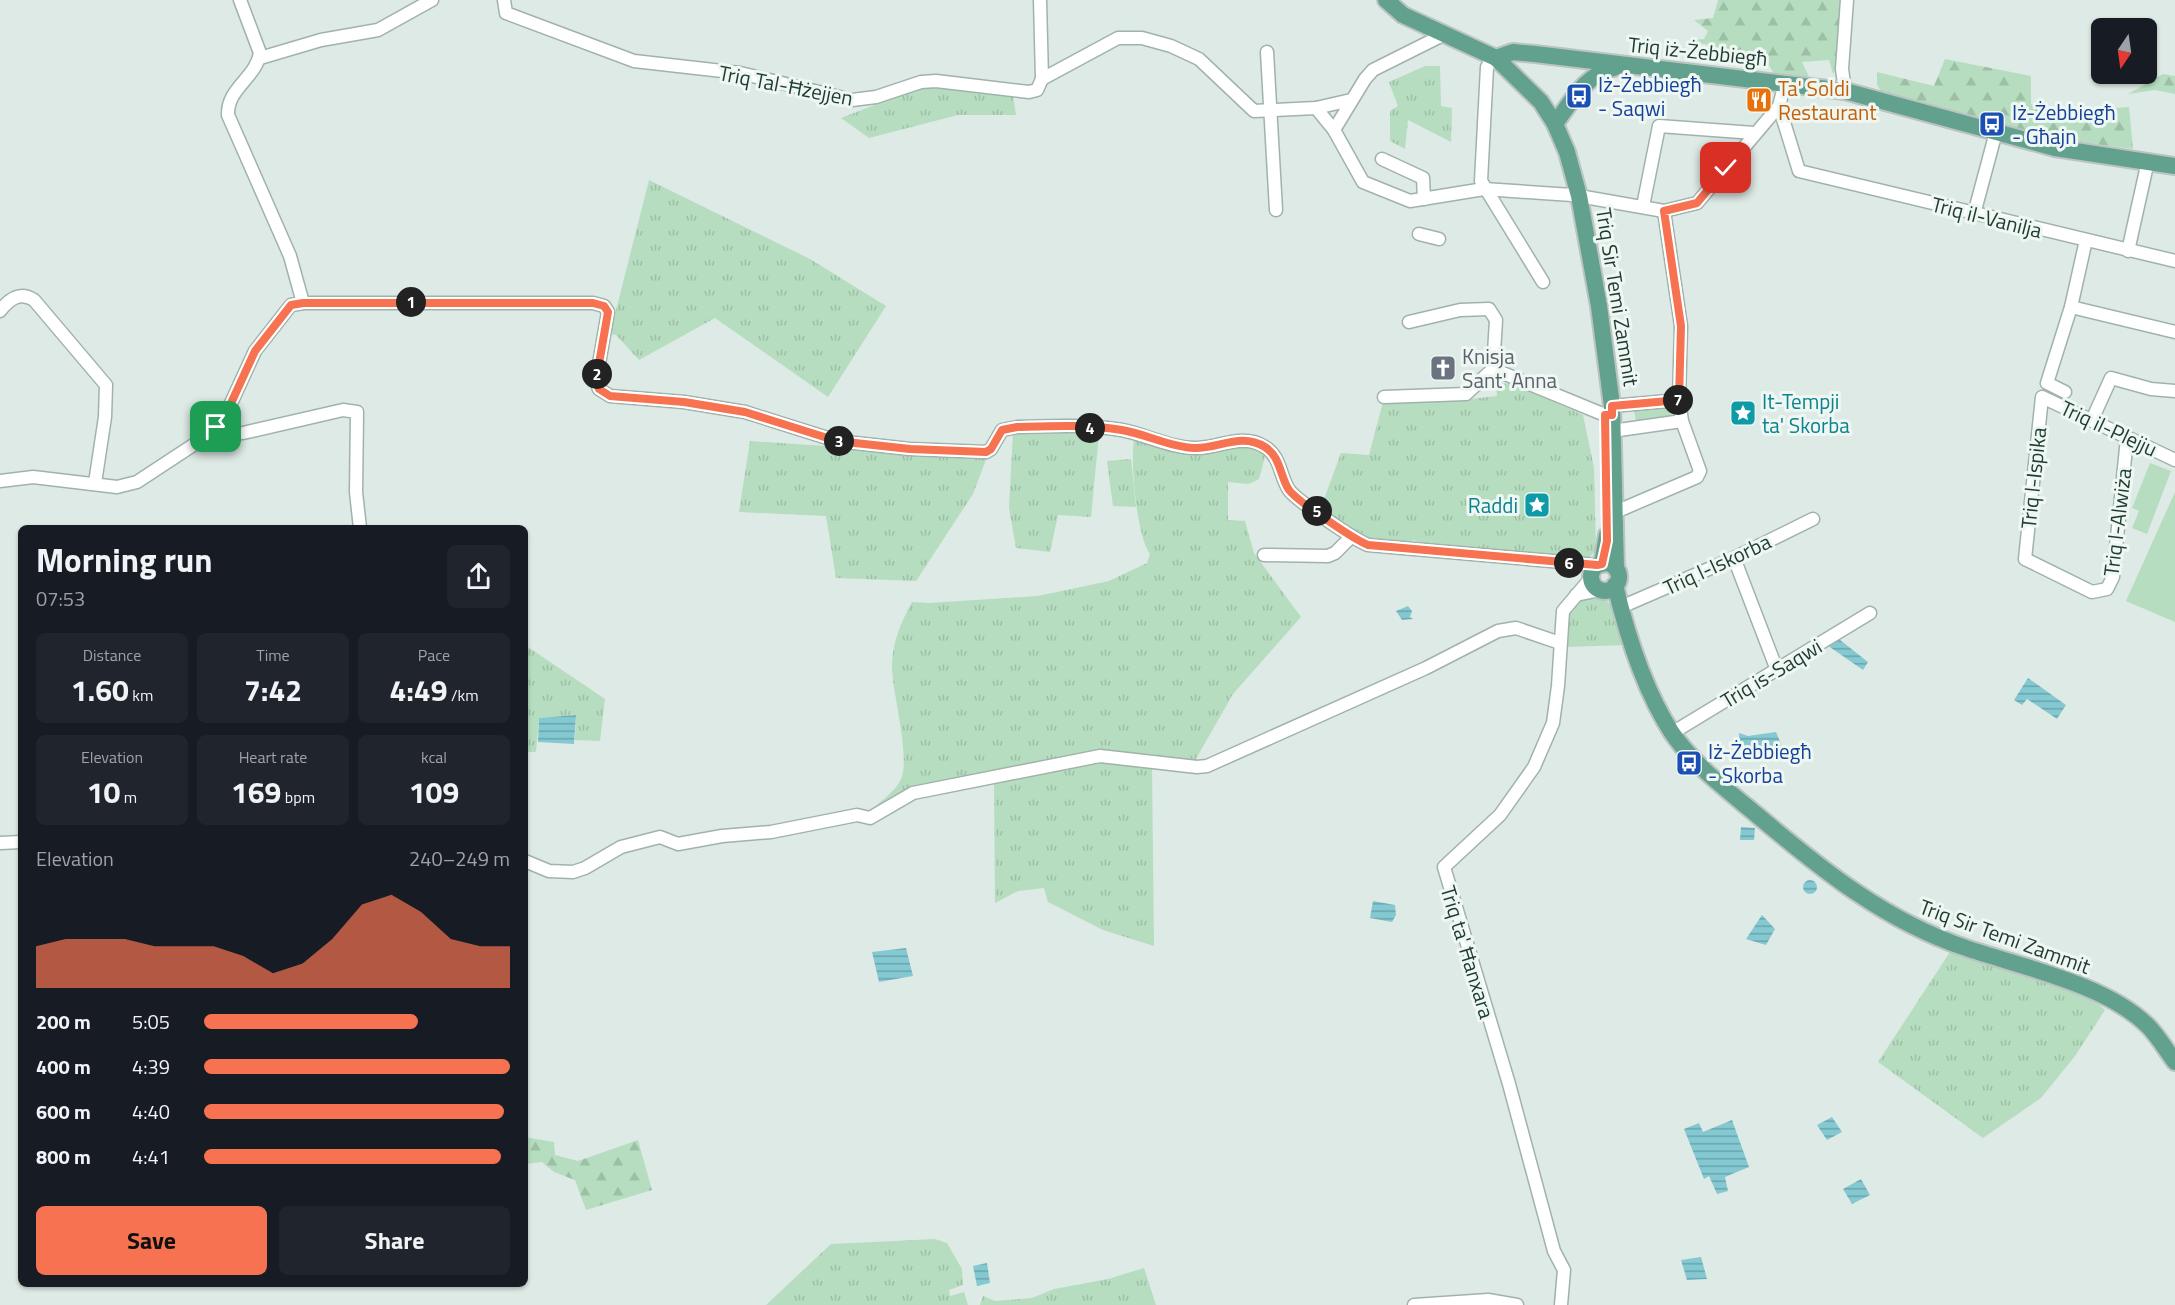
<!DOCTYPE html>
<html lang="en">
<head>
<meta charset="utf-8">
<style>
  :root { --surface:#171b24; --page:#20242c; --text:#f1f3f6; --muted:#9ea1a6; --accent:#f67251 }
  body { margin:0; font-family:"Titillium Web",sans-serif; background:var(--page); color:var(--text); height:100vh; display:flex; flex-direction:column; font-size:22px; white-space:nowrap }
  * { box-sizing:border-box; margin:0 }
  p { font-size:20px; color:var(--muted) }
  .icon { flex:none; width:33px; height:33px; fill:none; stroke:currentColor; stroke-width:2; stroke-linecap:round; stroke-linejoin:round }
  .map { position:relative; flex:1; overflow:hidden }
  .details { position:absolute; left:18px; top:525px; width:510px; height:762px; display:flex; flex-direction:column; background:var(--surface); border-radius:9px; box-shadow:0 2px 4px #0004 }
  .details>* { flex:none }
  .needle { width:39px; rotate:193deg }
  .fabs { position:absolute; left:2091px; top:18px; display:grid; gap:12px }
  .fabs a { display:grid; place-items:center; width:66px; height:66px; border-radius:9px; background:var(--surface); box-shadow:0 2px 4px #0004; font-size:30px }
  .pin { position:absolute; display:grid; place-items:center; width:51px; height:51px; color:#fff; margin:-26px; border-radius:12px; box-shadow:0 3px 9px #0006 }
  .km { position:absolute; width:30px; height:30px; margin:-15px; border-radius:50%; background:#222; color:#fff; font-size:16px; line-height:30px; text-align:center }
  .round { display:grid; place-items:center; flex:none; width:63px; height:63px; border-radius:9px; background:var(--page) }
  .summary { display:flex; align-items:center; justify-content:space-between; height:102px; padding:0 18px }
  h1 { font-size:33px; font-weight:700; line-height:45px }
  .metrics { display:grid; grid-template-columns:repeat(3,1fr); gap:9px; height:102px; padding:6px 18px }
  .metrics div { display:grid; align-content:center; border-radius:9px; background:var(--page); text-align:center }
  .metrics b { font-size:30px; font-weight:700 }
  .metrics small { font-size:16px; font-weight:400 }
  .metrics p { font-size:16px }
  .chart { height:168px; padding:12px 18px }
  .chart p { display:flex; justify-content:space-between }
  .chart svg { width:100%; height:108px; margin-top:6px; fill:var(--accent); opacity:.7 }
  .primary-button { display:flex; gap:12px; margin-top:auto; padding:12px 18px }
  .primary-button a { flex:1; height:69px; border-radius:9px; background:var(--accent); color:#111; font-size:24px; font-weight:700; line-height:69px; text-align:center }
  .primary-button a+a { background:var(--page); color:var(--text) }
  ul { padding:0 18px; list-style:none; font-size:20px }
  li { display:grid; grid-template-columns:96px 72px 1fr; align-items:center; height:45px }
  li i { height:15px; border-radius:8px; background:var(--accent) }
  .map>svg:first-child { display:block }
  .grass { fill:url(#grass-tufts) }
  .forest { fill:url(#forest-firs) }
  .park { fill:#b6ddbf }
  .water { fill:url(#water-rules) }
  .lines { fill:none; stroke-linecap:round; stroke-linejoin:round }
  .minor-casing { stroke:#a1b2ac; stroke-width:15 }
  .major-casing { stroke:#bcc4c2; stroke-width:20 }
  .minor { stroke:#fff; stroke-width:12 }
  .major { stroke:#61a18e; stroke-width:16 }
  .route-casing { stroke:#fff; stroke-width:12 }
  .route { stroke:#f67251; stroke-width:8 }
  .labels { text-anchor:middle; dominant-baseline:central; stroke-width:6; stroke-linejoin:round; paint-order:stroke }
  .street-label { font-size:21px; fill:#1f3b32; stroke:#eff7f3 }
  .transit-label { font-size:21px; fill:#164399; stroke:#eff7f3; text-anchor:start }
  .food-label { font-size:21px; fill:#c56008; stroke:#eff7f3; text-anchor:start }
  .worship-label { font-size:21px; fill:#5b616d; stroke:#eff7f3; text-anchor:start }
  .culture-label { font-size:21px; fill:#0d838f; stroke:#eff7f3; text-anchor:start }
</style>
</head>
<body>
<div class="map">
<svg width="2175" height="1305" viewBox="0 0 2175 1305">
  <defs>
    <pattern id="grass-tufts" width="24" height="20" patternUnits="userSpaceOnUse" patternTransform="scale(1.5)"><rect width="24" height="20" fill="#b6ddbf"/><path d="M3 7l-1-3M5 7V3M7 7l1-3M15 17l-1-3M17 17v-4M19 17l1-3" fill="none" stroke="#9cbfa5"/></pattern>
    <pattern id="forest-firs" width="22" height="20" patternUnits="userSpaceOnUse" patternTransform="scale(1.5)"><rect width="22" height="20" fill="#b6ddbf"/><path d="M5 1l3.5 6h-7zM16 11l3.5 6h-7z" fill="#9cbfa5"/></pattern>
    <pattern id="water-rules" width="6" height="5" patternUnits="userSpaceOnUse" patternTransform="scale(1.5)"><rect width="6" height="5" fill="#84c9d2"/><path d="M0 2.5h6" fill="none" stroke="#6ba4ab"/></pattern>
  </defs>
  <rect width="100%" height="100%" fill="#deeae5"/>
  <g class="grass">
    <path d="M1425,66H1440L1441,106L1452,108L1451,142L1408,120L1405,149L1390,141V111L1398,106L1389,82Z"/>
    <path d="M929,84L1013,96L1016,115H958L869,138L841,118Z"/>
    <path d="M649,180L810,259L886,306L828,397L715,318L639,360L616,335L610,334Z"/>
    <path d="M1496,383L1513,384L1583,415L1594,468L1596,550L1588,559L1427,545L1413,540L1407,546L1364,540L1320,510L1341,453L1369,455L1383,402H1445L1497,396Z"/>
    <path d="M1013,432L1099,434L1091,517L1058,515L1050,552L1016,548L1009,508Z"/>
    <path d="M1134,440L1169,449L1252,445L1265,456L1259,479L1249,484L1228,482V520L1245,521L1254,553L1301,617L1233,694L1193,764L1100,754L911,791L867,813C877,804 894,793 900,781C912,761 892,693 892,667C892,643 901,622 912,602L929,603L1038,596L1109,581L1147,563L1150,554C1137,538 1130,461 1134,440Z"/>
    <path d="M750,441L987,457L973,494L916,581L836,578L826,516L739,512Z"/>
    <path d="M1131,459L1136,507L1113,506L1107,461Z"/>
    <path d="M1596,595C1616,600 1620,627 1627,645L1565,647L1568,612L1583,598Z"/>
    <path d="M525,645L605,699L600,741L575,740L576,715L539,718L536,752H525Z"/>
    <path d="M1098,760L1152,764L1154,946L1103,930L1048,902L1044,888L1018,891L995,903L994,783Z"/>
    <path d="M1950,952C1984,963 2084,987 2105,1010L2075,1056L2041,1098L1983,1138L1878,1062Z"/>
    <path d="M935,1239L947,1243L962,1269L963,1285L949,1290L950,1296L964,1292L968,1305H766L831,1244Z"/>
    <path d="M1144,1268L1156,1305H980L983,1296L995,1301L1032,1298L1054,1289L1108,1279Z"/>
  </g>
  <g class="forest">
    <path d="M1718,0H1843L1839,66L1833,74L1829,60L1802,62L1810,79L1774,74L1763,55L1738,53L1689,40L1704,39L1708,31L1694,20L1713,18Z"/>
    <path d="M1945,59L2031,76V104L2072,112L2129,107L2133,149L2057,139L1882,93L1877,85V72L1934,86Z"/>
    <path d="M2163,74L2175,76V94L2155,90L2128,94Z"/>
    <path d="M525,1137L554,1142L555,1155L578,1161L638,1140L652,1190L586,1210L575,1180L554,1172L542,1162L525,1164Z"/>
  </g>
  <g class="park">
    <path d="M1671,404L1672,418L1636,422L1634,410Z"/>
    <path d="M2150,463L2171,471L2147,534L2132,528L2139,511L2132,508Z"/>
    <path d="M2175,492V622L2126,601Z"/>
  </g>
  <g class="water">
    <path d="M1408,606L1412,611L1410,617L1413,619L1402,620L1396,611Z"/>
    <path d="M1835,636L1868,662L1863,670L1824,643Z"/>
    <path d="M2028,678L2066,705L2057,719L2027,699L2022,705L2014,700Z"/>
    <path d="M576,715L574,744L538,742L539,718Z"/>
    <path d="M1776,732L1784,751L1739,753V733L1748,736Z"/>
    <path d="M1741,827L1755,828L1754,840H1740Z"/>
    <circle cx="1810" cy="887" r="7"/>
    <path d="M1373,901L1395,905L1396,915L1392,922L1370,918Z"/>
    <path d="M1762,915L1775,929L1766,945L1746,939Z"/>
    <path d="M906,948L913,976L879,982L872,952Z"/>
    <path d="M1832,1117L1842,1132L1827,1140L1817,1125Z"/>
    <path d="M1732,1120L1749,1167L1725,1177L1728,1191L1717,1194L1709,1176L1704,1179L1684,1129L1699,1123L1703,1132Z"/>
    <path d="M1861,1179L1870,1195L1852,1204L1843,1189Z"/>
    <path d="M1701,1257L1707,1279L1687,1280L1681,1260Z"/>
    <path d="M987,1263L990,1283L977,1286L973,1266Z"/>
  </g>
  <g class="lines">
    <defs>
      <g id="minor">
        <path d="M240,0L260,53C256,78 227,88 228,115L290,256L303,303"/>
        <path d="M504,0L506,13L634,61L740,73L852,100L876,97L921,82L936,81L1029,92L1037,90L1042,79L1040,0"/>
        <path d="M1267,52L1276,210"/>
        <path d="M260,58L321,40L378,30L432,0"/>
        <path d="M1496,58L1491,61L1487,67L1481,181L1543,282"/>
        <path d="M1042,79L1118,38H1142L1171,46L1199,59L1254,111L1316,108L1351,100"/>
        <path d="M1785,83L1779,106L1799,171L2175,261"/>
        <path d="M1845,91L1842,69L1847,0"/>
        <path d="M1316,108L1334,130L1363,182L1410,201L1484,189L1572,195"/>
        <path d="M1334,130L1365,79L1373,70L1439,37"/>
        <path d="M1382,159L1423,178L1424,199"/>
        <path d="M1579,196L1664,211L1697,203L1779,106"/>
        <path d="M1643,206L1659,126L1754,133"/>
        <path d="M1974,214L1996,132"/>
        <path d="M1419,234L1439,239"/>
        <path d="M2128,251L2148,161"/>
        <path d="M2071,307L2175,332"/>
        <path d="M0,311C9,299 20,291 34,300L106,385L105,417L95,483"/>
        <path d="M1409,322L1460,310L1489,309L1496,320L1493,369"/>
        <path d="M2065,392L2047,383L2071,307L2086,240"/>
        <path d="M1384,397L1466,394L1493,369L1605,415H1612"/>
        <path d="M1612,406L1679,400"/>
        <path d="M2092,420L2111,378L2151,389L2175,391"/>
        <path d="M1612,431L1682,421"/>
        <path d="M210,434L243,433L343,410L357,412L356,492L360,528"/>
        <path d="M2127,438L2113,577L2107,589L2092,592L2025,559L2042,397L2175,460"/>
        <path d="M0,481L33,477L117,487L137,482L210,434L227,412L255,351L291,305L303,303H593L604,306L608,312L596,381L599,389L610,396L684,402L745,412L837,441L910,449L986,452L991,449L1002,430L1017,427C1050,426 1089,424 1122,430C1147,435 1173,449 1198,448C1221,447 1243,433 1265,447C1281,457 1280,477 1289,490C1297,501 1355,540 1368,545L1597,565"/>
        <path d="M1613,513L1697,477L1700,471L1682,421L1679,400L1681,326L1664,211"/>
        <path d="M1264,555L1328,556L1335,553L1351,537"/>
        <path d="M1734,558L1777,670"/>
        <path d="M1576,595L1600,590"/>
        <path d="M1621,607L1734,558L1813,519"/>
        <path d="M1672,733L1870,613"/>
        <path d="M0,843L21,842"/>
        <path d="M525,861L549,871L573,872L585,868L621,847L660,837L678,844L722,836L771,832L857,815L870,818L913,793L1100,756L1197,767L1207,766L1426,668L1498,631L1516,628L1560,643"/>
        <path d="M1414,1305L1488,1300L1517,1305"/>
        <path d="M1561,1305L1564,1270L1554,1251L1509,1084L1444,867L1500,815L1534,767L1553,723L1558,686L1563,611L1591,578"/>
      </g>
      <g id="major">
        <path d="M1386,0L1403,15L1496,58L1541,102L1555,124L1567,152L1579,196L1599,306L1612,406L1616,569"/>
        <path d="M1496,58L1513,52L1535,54L1845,91L2055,148L2175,166"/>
        <path d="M1555,124C1573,99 1585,75 1616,67"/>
        <circle cx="1605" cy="577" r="14"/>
        <path d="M1602,564L1607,535"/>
        <path d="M1615,585C1627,635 1644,690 1672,733C1694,765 1727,790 1757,815C1821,869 1885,921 1966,948C2021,967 2106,984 2148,1026C2158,1036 2166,1050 2175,1062"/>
      </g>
    </defs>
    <use href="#minor" class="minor-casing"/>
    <use href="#major" class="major-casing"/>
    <use href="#minor" class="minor"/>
    <use href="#major" class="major"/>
  </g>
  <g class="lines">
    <defs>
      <path id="route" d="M216,427L227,412L255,351L291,305L303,303H593L604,306L608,312L596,381L599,389L610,396L684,402L745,412L837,441L910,449L986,452L991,449L1002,430L1017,427C1050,426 1089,424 1122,430C1146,434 1170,447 1194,448C1218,449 1241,432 1265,447C1281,457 1280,477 1289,490C1297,501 1355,540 1368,545L1597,565L1602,564L1607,541L1605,415H1612V406L1679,400L1681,326L1664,211L1697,203L1726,168"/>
    </defs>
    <use href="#route" class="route-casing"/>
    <use href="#route" class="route"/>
  </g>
  <defs>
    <symbol id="bus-square" viewBox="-11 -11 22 22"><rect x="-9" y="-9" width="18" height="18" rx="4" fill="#1a4fb4" stroke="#eff7f3"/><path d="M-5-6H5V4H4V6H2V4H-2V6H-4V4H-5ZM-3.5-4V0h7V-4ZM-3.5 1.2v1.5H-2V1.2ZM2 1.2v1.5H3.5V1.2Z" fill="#fff"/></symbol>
    <symbol id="restaurant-square" viewBox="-11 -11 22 22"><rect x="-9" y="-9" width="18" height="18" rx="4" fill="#e8710a" stroke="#eff7f3"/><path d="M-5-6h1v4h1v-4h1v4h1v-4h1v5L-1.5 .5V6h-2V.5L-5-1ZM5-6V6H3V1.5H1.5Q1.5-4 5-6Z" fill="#fff"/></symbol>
    <symbol id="church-square" viewBox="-11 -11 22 22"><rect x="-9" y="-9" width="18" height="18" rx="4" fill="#6b7280" stroke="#eff7f3"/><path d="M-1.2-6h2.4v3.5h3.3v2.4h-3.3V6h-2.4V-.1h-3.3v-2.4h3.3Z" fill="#fff"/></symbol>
    <symbol id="sight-square" viewBox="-11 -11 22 22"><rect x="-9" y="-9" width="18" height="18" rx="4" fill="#0f9aa8" stroke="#eff7f3"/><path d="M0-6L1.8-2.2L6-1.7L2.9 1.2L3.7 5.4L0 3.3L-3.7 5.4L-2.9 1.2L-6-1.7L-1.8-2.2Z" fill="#fff"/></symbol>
  </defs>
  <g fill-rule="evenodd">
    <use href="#bus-square" x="1564" y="81" width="30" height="30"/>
    <use href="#restaurant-square" x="1744" y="85" width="30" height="30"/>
    <use href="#bus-square" x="1977" y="109" width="30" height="30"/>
    <use href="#church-square" x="1428" y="353" width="30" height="30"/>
    <use href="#sight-square" x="1728" y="398" width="30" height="30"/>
    <use href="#sight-square" x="1522" y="490" width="30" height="30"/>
    <use href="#bus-square" x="1674" y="748" width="30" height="30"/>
  </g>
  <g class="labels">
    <g class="street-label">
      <text transform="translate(1698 51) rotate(6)">Triq iż-Żebbiegħ</text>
      <text transform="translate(786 85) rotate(11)">Triq Tal-Ħżejjen</text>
      <text transform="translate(1987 217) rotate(14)">Triq il-Vanilja</text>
      <text transform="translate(1618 297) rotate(81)">Triq Sir Temi Zammit</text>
      <text transform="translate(2109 428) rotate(25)">Triq il-Plejju</text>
      <text transform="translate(2033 478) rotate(-84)">Triq l-Ispika</text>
      <text transform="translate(2117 522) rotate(-83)">Triq l-Alwiża</text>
      <text transform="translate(1717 564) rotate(-25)">Triq l-Iskorba</text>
      <text transform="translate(1771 673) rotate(-31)">Triq is-Saqwi</text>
      <text transform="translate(2005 936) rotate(20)">Triq Sir Temi Zammit</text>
      <text transform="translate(1468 952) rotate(73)">Triq ta' Ħanxara</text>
    </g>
    <g class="transit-label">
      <text x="1598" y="84">Iż-Żebbiegħ<tspan x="1598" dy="24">- Saqwi</tspan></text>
      <text x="2012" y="112">Iż-Żebbiegħ<tspan x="2012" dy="24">- Għajn</tspan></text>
      <text x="1708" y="751">Iż-Żebbiegħ<tspan x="1708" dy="24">- Skorba</tspan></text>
    </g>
    <g class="food-label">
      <text x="1778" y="88">Ta' Soldi<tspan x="1778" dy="24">Restaurant</tspan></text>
    </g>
    <g class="worship-label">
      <text x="1462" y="356">Knisja<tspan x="1462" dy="24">Sant' Anna</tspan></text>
    </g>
    <g class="culture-label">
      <text x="1762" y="401">It-Tempji<tspan x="1762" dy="24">ta' Skorba</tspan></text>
      <text x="1518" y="505" text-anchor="end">Raddi</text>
    </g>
  </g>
</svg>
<div class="fabs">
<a><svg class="needle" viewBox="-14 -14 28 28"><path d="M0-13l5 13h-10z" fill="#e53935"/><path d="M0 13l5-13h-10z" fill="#9ea1a6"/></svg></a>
</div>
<div class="pin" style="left:216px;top:427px;background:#1e9e55"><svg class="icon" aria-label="arrive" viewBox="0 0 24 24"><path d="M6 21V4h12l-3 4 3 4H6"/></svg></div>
<div class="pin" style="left:1726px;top:168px;background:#d93025"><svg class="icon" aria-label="check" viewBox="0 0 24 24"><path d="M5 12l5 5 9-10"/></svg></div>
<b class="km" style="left:411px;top:302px">1</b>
<b class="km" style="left:597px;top:374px">2</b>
<b class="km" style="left:839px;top:441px">3</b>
<b class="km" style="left:1090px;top:428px">4</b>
<b class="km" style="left:1317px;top:511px">5</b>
<b class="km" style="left:1569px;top:563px">6</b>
<b class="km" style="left:1678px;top:400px">7</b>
<section class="details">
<div class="summary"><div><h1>Morning run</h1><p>07:53</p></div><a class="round"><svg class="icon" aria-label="share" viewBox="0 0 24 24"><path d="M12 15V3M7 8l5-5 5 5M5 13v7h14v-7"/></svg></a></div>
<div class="metrics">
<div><p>Distance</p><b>1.60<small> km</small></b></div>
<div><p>Time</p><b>7:42</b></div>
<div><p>Pace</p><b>4:49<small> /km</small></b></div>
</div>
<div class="metrics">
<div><p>Elevation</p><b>10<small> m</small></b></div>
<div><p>Heart rate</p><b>169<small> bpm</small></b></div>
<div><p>kcal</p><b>109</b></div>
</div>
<div class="chart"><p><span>Elevation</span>240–249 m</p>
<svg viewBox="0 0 160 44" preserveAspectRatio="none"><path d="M0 44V27L10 24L20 24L30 24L40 27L50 27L60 27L70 31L80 38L90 34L100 24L110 10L120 6L130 13L140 24L150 27L160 27V44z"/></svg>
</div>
<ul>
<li><b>200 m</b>5:05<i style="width:70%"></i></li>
<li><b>400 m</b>4:39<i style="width:100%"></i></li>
<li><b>600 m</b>4:40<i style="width:98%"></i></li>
<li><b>800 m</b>4:41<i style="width:97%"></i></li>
</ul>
<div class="primary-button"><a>Save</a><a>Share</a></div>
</section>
</div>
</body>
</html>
